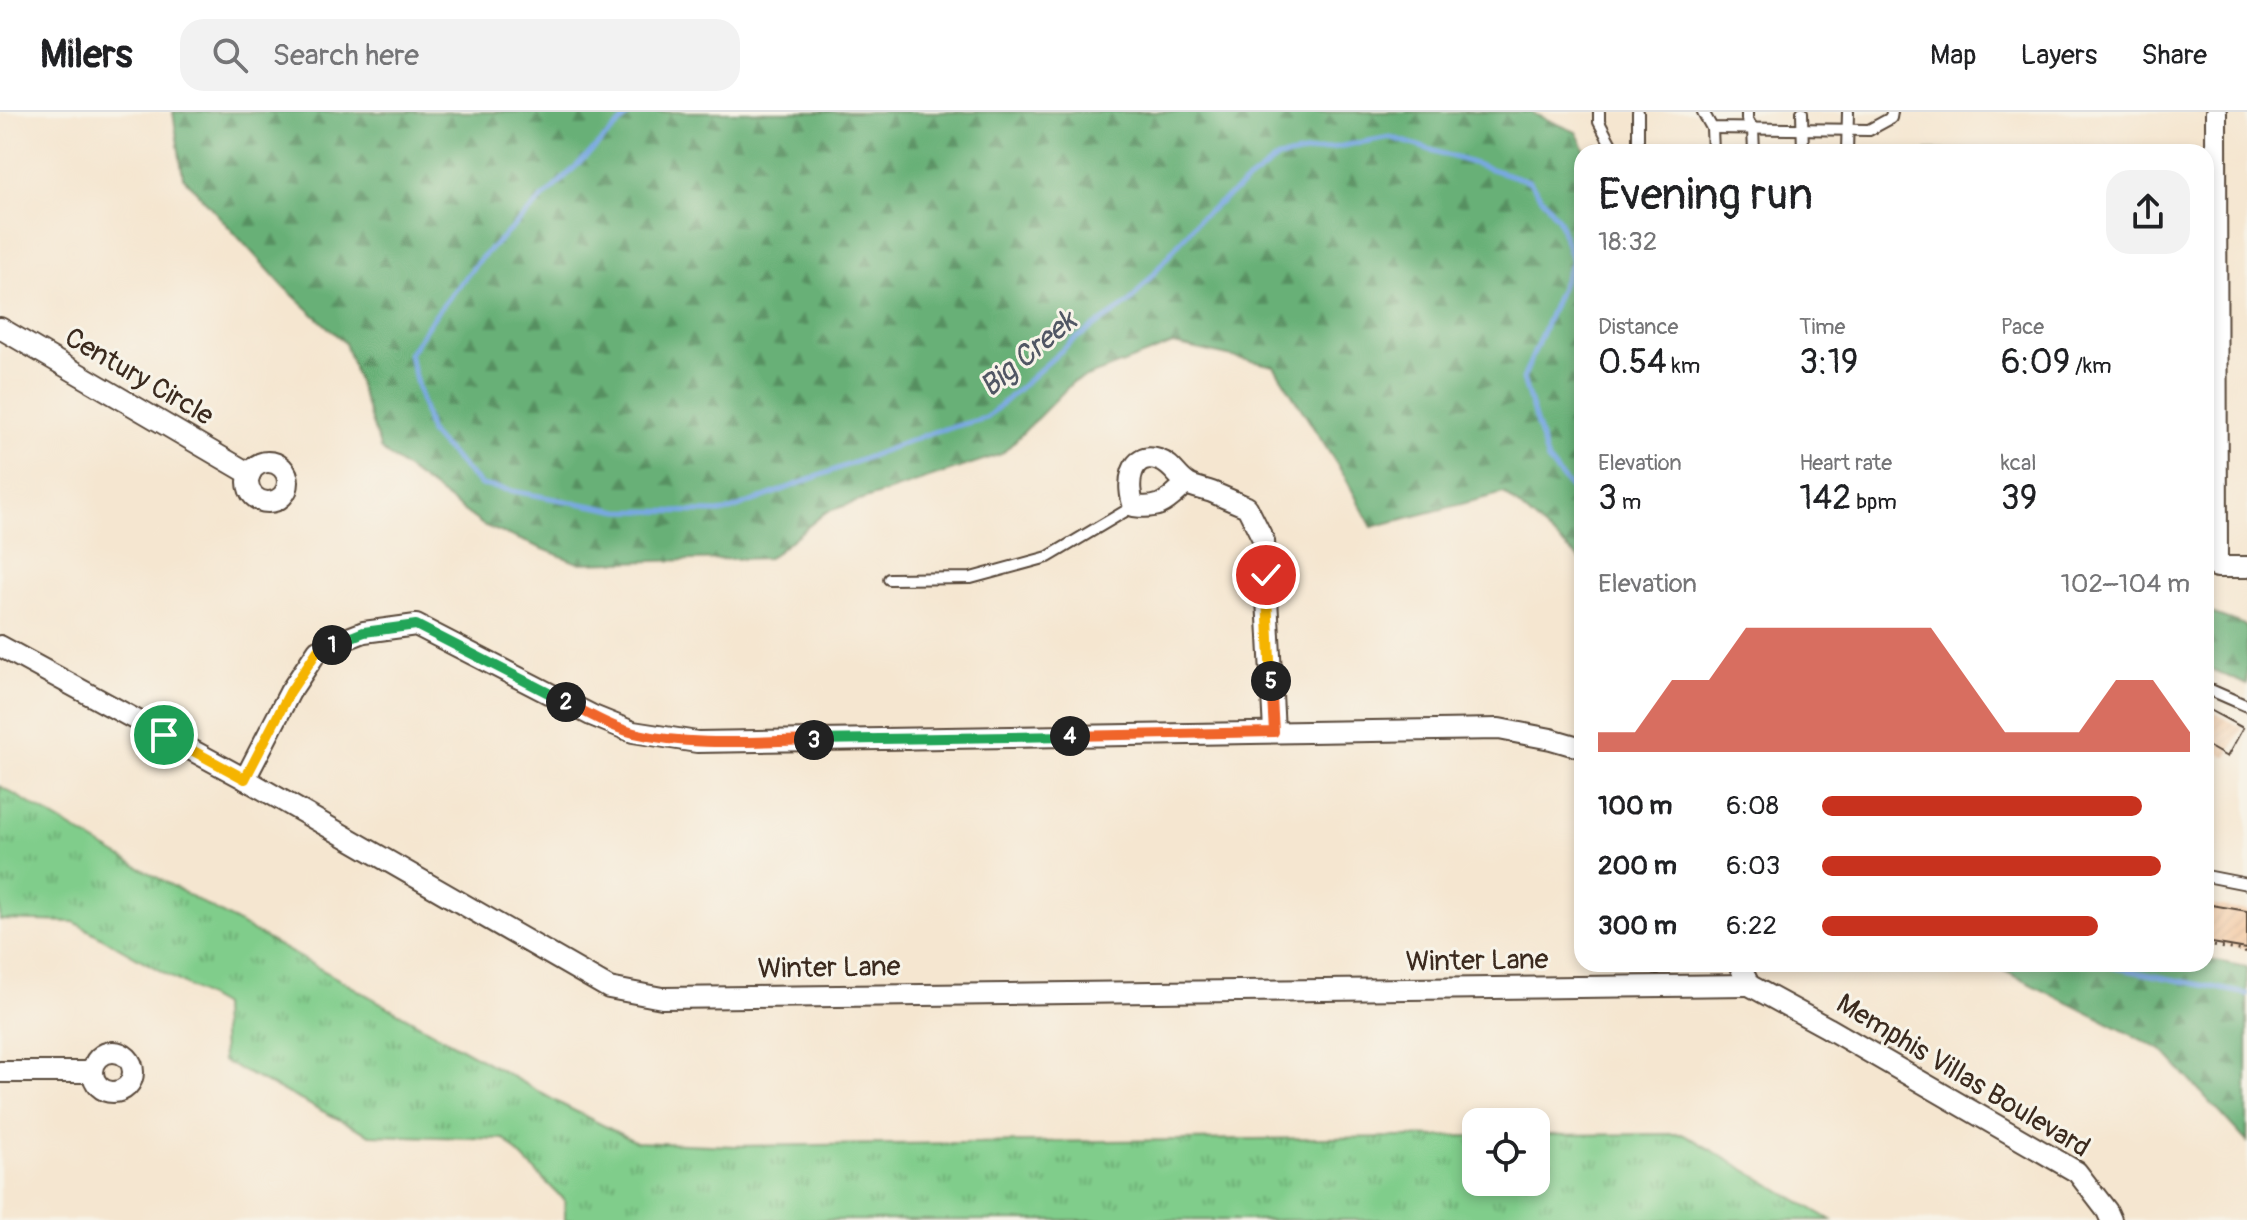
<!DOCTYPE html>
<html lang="en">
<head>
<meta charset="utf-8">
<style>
  :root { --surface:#fff; --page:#f2f2f2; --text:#202124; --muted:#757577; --line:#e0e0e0; --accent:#c8321e }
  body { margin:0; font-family:Pangolin,sans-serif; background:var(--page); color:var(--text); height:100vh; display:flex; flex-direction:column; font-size:30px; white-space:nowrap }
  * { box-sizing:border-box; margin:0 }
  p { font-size:26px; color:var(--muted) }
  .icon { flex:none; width:44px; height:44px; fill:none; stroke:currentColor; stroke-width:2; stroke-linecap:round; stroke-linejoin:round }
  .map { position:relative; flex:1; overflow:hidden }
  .panel { position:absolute; left:1574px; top:32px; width:640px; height:828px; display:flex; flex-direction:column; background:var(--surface); border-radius:24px; box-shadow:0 4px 12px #0003 }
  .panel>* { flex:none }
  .controls { position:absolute; left:1462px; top:996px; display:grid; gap:16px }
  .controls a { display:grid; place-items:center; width:88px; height:88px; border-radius:16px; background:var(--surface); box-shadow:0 4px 12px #0003; font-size:40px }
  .pin { position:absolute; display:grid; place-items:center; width:68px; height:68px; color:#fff; margin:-34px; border:4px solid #fff; border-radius:50%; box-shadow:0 2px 8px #0007 }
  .km { position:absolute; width:40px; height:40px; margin:-20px; border-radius:50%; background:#222; color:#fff; font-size:22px; line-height:40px; text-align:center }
  .round { display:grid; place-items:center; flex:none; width:84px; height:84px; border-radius:24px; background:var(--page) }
  .summary { display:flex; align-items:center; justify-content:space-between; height:136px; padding:0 24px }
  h1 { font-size:44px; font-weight:600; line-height:60px }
  .figures { display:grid; grid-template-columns:repeat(3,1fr); gap:12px; height:136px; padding:8px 24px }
  .figures div { display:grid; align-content:center }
  .figures b { font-size:34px; font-weight:600 }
  .figures small { font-size:22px; font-weight:400 }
  .figures p { font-size:22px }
  .chart { height:224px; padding:16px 24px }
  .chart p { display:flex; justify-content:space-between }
  .chart svg { width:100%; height:144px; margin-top:8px; fill:var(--accent); opacity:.7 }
  ul { padding:0 24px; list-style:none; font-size:26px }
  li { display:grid; grid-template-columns:128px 96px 1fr; align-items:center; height:60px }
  li i { height:20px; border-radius:10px; background:var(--accent) }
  header { display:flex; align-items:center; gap:48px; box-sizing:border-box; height:112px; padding:0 40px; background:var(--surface); border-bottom:2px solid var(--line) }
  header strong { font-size:38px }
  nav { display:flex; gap:44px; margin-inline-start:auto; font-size:28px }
  .search { width:560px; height:72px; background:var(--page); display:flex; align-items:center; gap:20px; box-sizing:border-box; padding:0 28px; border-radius:24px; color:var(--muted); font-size:30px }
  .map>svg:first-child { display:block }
  .grass { fill:url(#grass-tufts); stroke:#5e7c54; stroke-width:2 }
  .forest { fill:url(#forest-firs); stroke:#526d4a; stroke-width:2 }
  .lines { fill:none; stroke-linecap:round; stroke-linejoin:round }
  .stream { stroke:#78a8e2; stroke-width:5 }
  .building { fill:url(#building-hatch) }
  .service-casing { stroke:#574639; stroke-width:14 }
  .minor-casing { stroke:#574639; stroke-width:24 }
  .path { stroke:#574639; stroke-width:3; stroke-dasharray:2 6; stroke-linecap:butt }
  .service { stroke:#fff; stroke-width:10 }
  .minor { stroke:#fff; stroke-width:20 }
  .split-1-casing { stroke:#fff; stroke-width:16 }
  .split-2-casing { stroke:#fff; stroke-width:16 }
  .split-3-casing { stroke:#fff; stroke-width:16 }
  .split-4-casing { stroke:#fff; stroke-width:16 }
  .split-5-casing { stroke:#fff; stroke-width:16 }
  .split-6-casing { stroke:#fff; stroke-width:16 }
  .split-1 { stroke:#f5b400; stroke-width:10 }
  .split-2 { stroke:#22a559; stroke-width:10 }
  .split-3 { stroke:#f0652b; stroke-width:10 }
  .split-4 { stroke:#22a559; stroke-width:10 }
  .split-5 { stroke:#f0652b; stroke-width:10 }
  .split-6 { stroke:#f5b400; stroke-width:10 }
  .labels { text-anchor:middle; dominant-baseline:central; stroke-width:6; stroke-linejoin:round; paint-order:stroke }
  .street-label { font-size:28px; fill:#3b2a1e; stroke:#f7f3e8 }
  .water-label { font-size:30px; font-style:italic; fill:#505663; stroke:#f7f3e8 }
</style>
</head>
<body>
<header>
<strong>Milers</strong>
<div class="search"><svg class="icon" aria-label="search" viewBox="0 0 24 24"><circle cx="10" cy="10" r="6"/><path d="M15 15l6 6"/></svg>Search here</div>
<nav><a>Map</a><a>Layers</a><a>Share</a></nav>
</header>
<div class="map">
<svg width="2247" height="1108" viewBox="0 0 2247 1108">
  <defs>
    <pattern id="grass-tufts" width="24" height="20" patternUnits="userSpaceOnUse" patternTransform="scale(2)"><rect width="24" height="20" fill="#80cd8b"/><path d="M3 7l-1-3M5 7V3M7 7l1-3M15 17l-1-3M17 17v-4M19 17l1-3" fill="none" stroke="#6aa771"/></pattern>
    <pattern id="forest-firs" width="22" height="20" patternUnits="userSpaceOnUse" patternTransform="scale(2)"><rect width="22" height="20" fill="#68b077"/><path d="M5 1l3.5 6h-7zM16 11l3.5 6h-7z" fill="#578f61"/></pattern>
    <pattern id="building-hatch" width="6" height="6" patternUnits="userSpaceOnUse" patternTransform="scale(2)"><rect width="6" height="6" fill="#f2b17c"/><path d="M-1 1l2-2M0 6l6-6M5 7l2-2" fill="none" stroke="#d0986b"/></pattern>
  </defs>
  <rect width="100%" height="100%" fill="#f7f3e8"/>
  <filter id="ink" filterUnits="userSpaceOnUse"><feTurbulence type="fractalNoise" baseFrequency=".0125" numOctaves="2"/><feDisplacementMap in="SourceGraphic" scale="16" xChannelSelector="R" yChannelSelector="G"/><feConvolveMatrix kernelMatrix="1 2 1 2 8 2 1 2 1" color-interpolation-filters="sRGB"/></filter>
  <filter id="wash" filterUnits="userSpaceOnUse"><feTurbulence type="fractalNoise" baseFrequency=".006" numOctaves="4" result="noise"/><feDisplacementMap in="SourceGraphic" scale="32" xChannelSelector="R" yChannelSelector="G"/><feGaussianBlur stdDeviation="1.8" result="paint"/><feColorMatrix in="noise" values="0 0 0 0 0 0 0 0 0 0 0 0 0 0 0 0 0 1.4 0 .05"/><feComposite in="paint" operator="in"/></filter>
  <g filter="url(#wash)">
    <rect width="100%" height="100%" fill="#f5e6d0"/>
    <path class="grass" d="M0,674L119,744L561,992L636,1030L734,1034L1476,1024V1070H1536V1023L1684,1022L1831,1108H565V1089L504,1027L370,1023L223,949L221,893L74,810L0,808Z"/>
    <g class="forest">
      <path d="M173,0H1530L1576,20L1586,40H1582V449L1504,381L1372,415L1345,365L1274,254L1173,232L1073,270L1002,342L826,400L769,446L578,451L483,413L381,338L345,231L284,175L183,65Z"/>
      <path d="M2093,37V40H1926V39Z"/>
      <path d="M2206,499L2247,514V573L2206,555Z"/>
      <path d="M2206,847L2247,855V1030L2162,938L1991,852H2206Z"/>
    </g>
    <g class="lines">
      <g class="stream">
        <path d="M632,0L481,146L433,206L409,242L430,321L481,373L620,399L725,400L933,320L986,306L1071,230L1129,191L1200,106L1278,46L1390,25L1529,69L1559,108L1572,149L1523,267L1548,349L1582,390"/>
        <path d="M2106,852L2116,856L2247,882"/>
      </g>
    </g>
    <g id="blocks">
      <g class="building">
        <path d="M2206,596L2243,616L2227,645L2206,633Z"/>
        <path d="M2206,792L2247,799V837L2206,830Z"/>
      </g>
    </g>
  </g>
  <g filter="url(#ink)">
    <use href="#blocks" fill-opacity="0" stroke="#574639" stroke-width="2"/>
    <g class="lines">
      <defs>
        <g id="service">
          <path d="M1599,0V10L1615,40"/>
          <path d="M1638,0V40"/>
          <path d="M1703,0L1712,16L1869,18L1891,6L1892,0"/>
          <path d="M1747,0V7L1753,17L1754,40"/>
          <path d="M1802,0L1803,40"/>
          <path d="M1712,16L1713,40"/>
          <path d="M1847,40L1848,0"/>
          <path d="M889,467L971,466L1048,445L1134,394"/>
          <path d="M2206,576L2247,594"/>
          <path d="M2206,764L2247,772"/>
        </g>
        <g id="minor">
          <path d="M2216,0L2217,455H2247"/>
          <path d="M0,216L250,362"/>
          <circle cx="268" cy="370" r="20"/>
          <path d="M1187,371C1167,388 1163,398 1134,394C1126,375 1129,338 1159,348C1172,352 1177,365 1188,372C1195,376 1204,377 1212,380C1223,385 1235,390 1247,395L1264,429L1274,620"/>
          <path d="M0,534L245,667L609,876L662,886L1749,873"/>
          <path d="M245,667L290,580L318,538L364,520L416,513L591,603L633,620L697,630L1499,617L1551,627L1582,636"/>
          <path d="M1739,852L1749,873L1828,916L2077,1060L2107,1099L2111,1108"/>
          <circle cx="113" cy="960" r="20"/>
          <path d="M0,960H93"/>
        </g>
      </defs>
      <use href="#service" class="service-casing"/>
      <use href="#minor" class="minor-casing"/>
      <path class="path" d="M2206,833L2245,839L2247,845"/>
      <use href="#service" class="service"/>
      <use href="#minor" class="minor"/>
    </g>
  </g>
  <g class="lines" filter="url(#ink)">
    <defs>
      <path id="split-1" d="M164,623L245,667L290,580L318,538L332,533"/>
      <path id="split-2" d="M332,533L364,520L416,513L566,590"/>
      <path id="split-3" d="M566,590C587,601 611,615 634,621C692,635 755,629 814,628"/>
      <path id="split-4" d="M814,628L1070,624"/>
      <path id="split-5" d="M1070,624L1274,620L1271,569"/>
      <path id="split-6" d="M1266,463L1271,569"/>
    </defs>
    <use href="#split-1" class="split-1-casing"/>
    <use href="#split-2" class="split-2-casing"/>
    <use href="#split-3" class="split-3-casing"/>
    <use href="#split-4" class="split-4-casing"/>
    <use href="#split-5" class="split-5-casing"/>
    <use href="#split-6" class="split-6-casing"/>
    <use href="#split-1" class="split-1"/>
    <use href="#split-2" class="split-2"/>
    <use href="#split-3" class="split-3"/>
    <use href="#split-4" class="split-4"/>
    <use href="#split-5" class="split-5"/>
    <use href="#split-6" class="split-6"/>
  </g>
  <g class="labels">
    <g class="street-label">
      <text transform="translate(139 265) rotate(30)">Century Circle</text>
      <text transform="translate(1477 849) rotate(-1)">Winter Lane</text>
      <text transform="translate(829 856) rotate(-1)">Winter Lane</text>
      <text transform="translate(1963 964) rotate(31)">Memphis Villas Boulevard</text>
    </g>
    <g class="water-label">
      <text transform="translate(1028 242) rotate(-40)">Big Creek</text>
    </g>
  </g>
</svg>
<div class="controls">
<a><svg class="icon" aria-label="locate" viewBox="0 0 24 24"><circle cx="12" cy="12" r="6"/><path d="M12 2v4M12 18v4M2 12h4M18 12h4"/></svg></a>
</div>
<div class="pin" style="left:164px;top:623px;background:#1e9e55"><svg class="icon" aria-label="arrive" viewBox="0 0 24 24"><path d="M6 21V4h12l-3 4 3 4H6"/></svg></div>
<div class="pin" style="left:1266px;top:463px;background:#d93025"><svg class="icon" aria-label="check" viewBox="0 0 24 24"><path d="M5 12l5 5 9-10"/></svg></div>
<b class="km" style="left:332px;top:533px">1</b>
<b class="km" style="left:566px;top:590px">2</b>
<b class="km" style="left:814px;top:628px">3</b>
<b class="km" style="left:1070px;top:624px">4</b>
<b class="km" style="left:1271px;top:569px">5</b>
<section class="panel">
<div class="summary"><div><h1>Evening run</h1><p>18:32</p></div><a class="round"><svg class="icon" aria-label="share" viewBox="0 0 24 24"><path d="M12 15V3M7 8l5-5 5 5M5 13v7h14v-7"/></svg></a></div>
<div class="figures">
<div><p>Distance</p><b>0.54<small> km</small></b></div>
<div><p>Time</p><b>3:19</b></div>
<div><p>Pace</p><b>6:09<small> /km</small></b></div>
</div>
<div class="figures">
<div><p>Elevation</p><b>3<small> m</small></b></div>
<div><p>Heart rate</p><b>142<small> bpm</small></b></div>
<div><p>kcal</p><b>39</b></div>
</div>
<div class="chart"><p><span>Elevation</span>102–104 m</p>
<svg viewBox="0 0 160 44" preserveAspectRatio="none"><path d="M0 44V38L10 38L20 22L30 22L40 6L50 6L60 6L70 6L80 6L90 6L100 22L110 38L120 38L130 38L140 22L150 22L160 38V44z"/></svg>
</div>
<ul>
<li><b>100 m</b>6:08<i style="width:87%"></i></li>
<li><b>200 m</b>6:03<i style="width:92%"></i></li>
<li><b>300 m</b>6:22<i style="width:75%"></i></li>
</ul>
</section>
</div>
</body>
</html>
